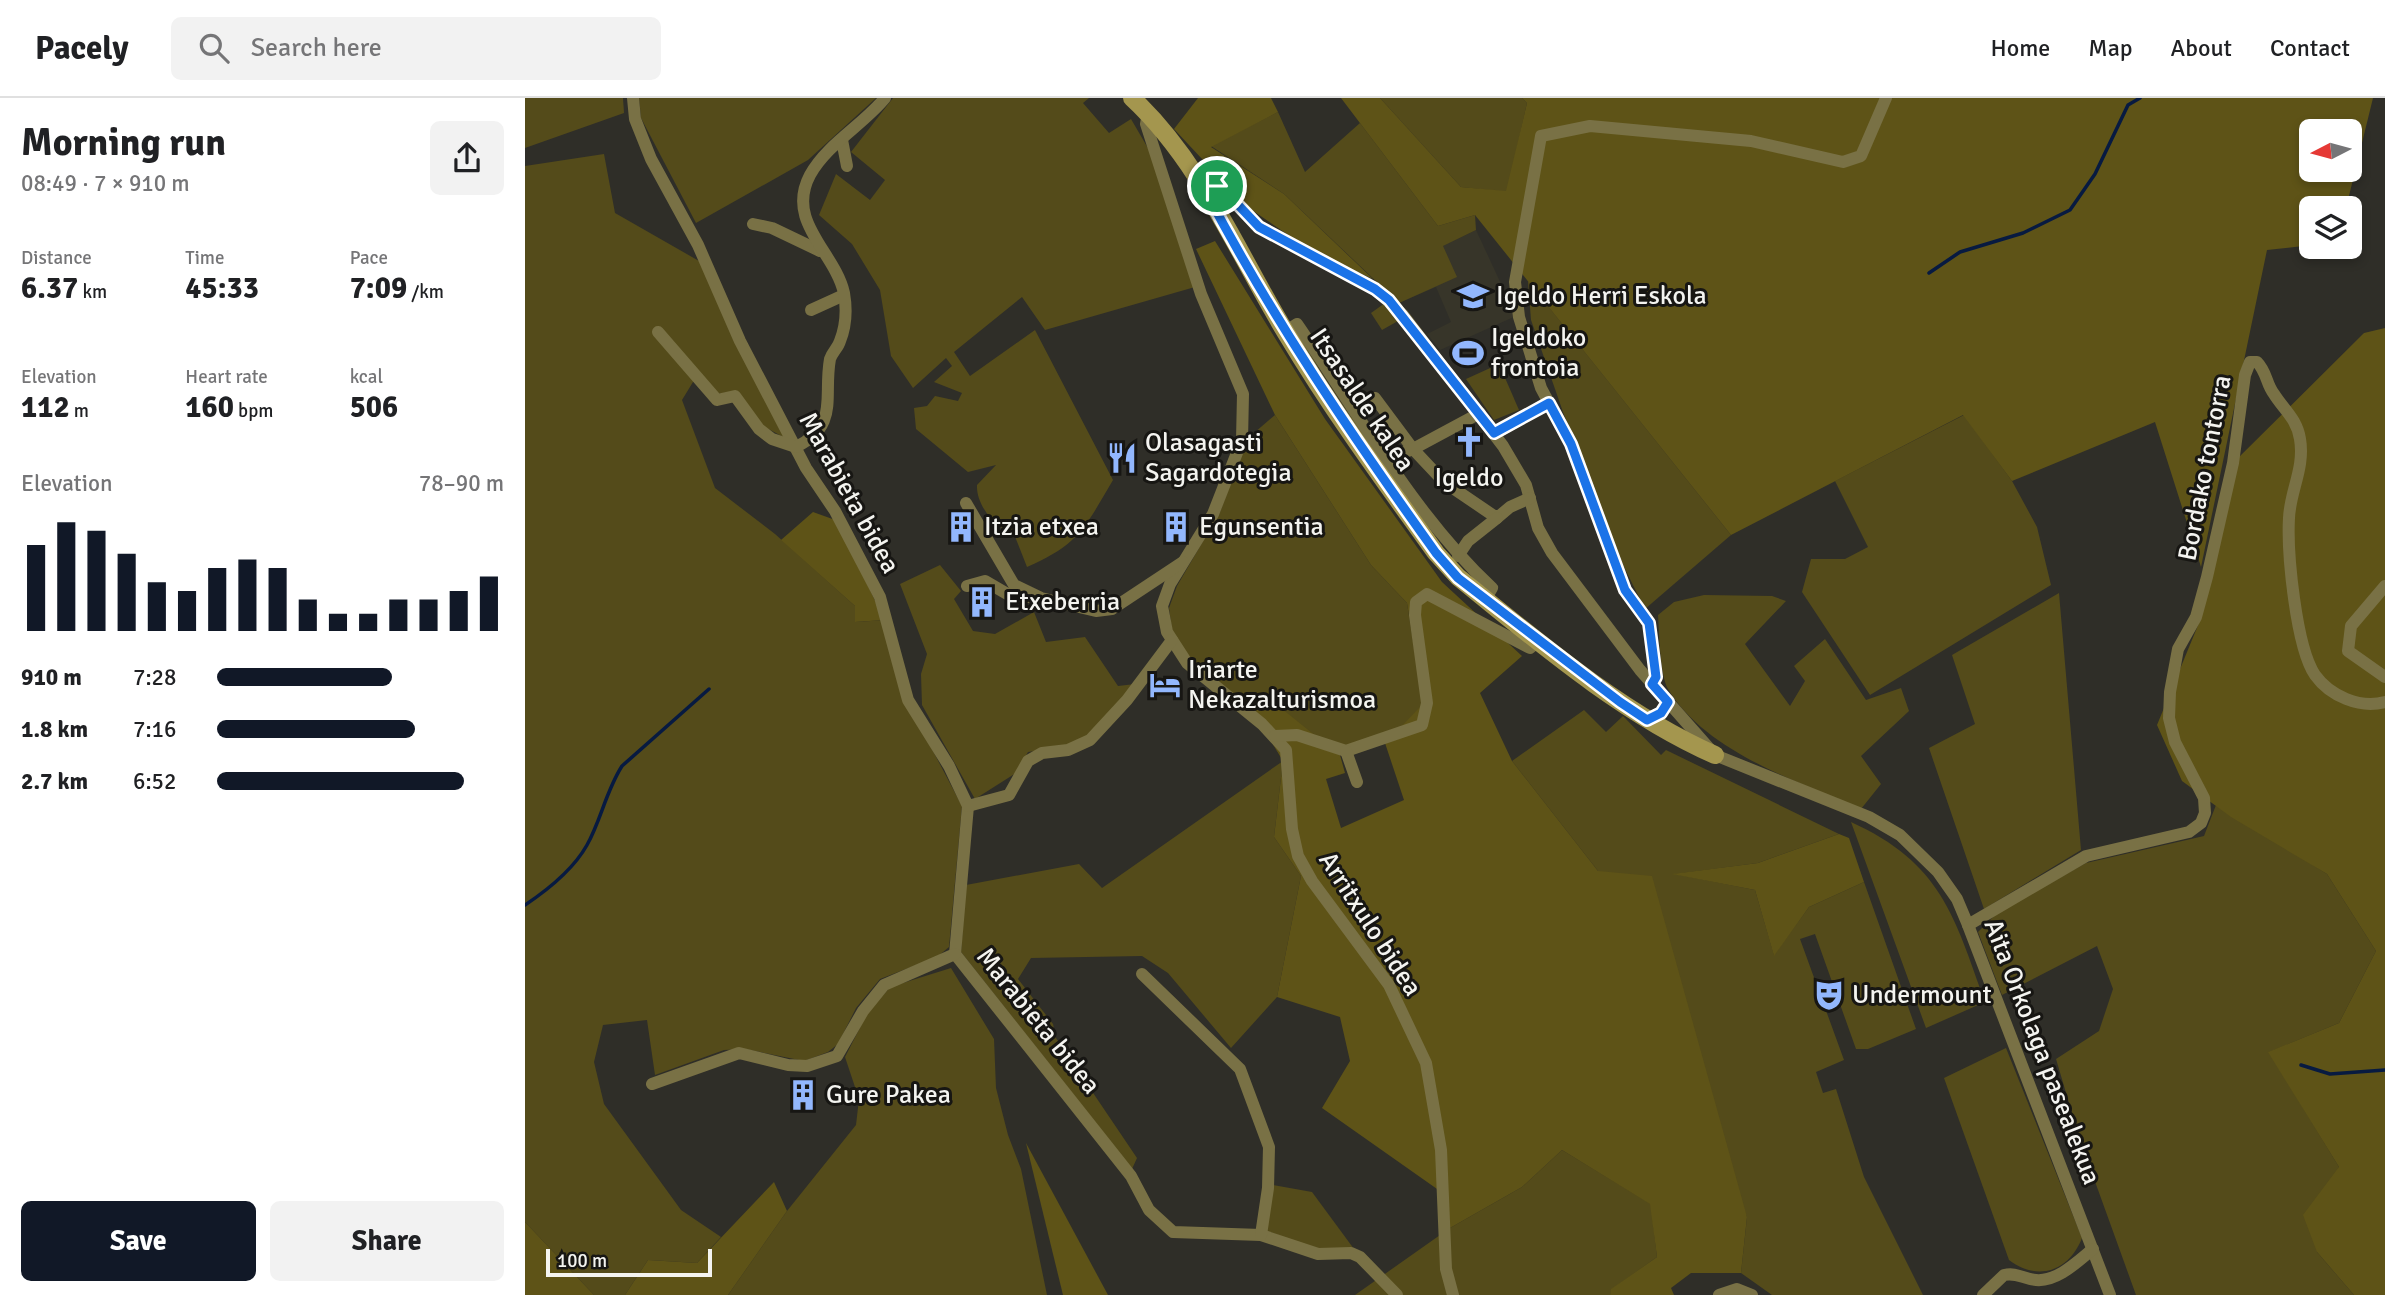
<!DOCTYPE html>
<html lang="en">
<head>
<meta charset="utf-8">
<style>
  :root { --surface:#fff; --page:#f2f2f2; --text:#202124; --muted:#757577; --line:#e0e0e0; --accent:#111827 }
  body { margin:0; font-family:Signika,sans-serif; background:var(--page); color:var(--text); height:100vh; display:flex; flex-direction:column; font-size:26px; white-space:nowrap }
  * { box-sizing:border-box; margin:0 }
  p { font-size:23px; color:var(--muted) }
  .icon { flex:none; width:38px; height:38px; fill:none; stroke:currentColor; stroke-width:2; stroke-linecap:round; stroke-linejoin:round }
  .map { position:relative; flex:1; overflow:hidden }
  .sheet { display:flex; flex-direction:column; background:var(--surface); width:525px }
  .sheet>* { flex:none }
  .needle { width:46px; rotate:264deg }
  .controls { position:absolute; left:1774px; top:21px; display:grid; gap:14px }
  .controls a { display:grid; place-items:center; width:63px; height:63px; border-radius:10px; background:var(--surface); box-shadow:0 4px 10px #0003; font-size:35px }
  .scale { position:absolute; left:21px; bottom:18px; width:166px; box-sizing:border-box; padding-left:7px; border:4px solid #f4f4f0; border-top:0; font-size:19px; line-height:24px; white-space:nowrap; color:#f4f4f0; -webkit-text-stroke:5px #171613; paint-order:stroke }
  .pin { position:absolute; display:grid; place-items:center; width:60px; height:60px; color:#fff; margin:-30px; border:4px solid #fff; border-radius:50%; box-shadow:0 2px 7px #0007 }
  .round { display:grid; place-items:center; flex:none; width:74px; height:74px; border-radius:10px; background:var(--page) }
  .head { display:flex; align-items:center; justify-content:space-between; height:119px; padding:0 21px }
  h1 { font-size:38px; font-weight:700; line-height:52px }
  .figures { display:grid; grid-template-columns:repeat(3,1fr); gap:10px; height:119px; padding:7px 21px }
  .figures div { display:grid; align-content:center }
  .figures b { font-size:30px; font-weight:700 }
  .figures small { font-size:19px; font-weight:400 }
  .figures p { font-size:19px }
  .chart { height:196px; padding:14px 21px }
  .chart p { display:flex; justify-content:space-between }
  .chart svg { width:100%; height:126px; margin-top:7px; stroke:var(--accent); stroke-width:6 }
  .primary-button { display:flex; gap:14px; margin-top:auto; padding:14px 21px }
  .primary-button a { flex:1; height:80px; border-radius:10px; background:var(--accent); color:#fff; font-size:28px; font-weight:700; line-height:80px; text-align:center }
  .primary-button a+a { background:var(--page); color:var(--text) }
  ul { padding:0 21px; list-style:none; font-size:23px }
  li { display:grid; grid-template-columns:112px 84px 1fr; align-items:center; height:52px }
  li i { height:18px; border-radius:9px; background:var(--accent) }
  header { display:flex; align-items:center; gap:42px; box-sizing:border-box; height:98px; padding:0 35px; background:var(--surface); border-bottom:2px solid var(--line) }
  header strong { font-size:33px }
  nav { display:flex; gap:38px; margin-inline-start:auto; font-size:24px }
  .search { width:490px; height:63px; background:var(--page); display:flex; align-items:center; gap:18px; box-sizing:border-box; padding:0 24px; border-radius:10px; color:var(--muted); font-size:26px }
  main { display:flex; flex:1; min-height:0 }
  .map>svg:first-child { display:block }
  .built { fill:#373529 }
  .green { fill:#544b1a }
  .forest { fill:#5e5317; fill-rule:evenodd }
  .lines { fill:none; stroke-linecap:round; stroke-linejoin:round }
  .stream { stroke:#071a41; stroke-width:3.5 }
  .street { stroke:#797145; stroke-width:12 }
  .secondary { stroke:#a4964e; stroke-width:18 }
  .route-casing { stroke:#fff; stroke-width:14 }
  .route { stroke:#1a73e8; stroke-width:9 }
  .labels { text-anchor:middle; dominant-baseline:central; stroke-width:6; stroke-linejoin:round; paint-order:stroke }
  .poi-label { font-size:26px; fill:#f4f4f0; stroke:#171613; text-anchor:start }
  .street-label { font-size:26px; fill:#f4f4f0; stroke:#171613 }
</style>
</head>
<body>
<header>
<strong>Pacely</strong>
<div class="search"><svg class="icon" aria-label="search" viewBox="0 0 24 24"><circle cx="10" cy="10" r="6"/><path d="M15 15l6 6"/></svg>Search here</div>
<nav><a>Home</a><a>Map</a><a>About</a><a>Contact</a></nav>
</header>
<main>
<section class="sheet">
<div class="head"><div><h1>Morning run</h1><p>08:49 · 7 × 910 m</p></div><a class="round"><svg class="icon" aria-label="share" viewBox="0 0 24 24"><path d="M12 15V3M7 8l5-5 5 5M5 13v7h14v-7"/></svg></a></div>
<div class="figures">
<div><p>Distance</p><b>6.37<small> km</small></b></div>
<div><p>Time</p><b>45:33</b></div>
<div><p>Pace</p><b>7:09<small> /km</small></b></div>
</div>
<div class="figures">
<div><p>Elevation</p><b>112<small> m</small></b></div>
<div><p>Heart rate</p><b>160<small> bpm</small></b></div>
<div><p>kcal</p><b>506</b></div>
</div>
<div class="chart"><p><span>Elevation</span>78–90 m</p>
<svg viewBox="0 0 160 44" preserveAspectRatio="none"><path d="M5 44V14M15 44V6M25 44V9M35 44V17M45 44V27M55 44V30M65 44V22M75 44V19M85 44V22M95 44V33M105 44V38M115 44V38M125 44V33M135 44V33M145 44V30M155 44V25"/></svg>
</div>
<ul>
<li><b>910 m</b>7:28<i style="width:61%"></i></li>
<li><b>1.8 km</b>7:16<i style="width:69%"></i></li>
<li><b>2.7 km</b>6:52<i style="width:86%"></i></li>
</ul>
<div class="primary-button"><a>Save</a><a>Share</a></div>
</section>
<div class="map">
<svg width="1860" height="1197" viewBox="0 0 1860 1197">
  <rect width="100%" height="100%" fill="#2f2e28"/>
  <path class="built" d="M951,132L991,218L915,252L902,236L926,224L911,189L874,205L848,181Z"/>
  <g class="green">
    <path d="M0,0H98L99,15L0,50Z"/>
    <path d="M114,0H351L283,62L171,125L116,20Z"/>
    <path d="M368,0H564L558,5L584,35L606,21L627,57L670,189L520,232L497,199L429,254L445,278L510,232L588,382C560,429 555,446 502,469L489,436C470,430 451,407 452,387L471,367L443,374L391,331L389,310L402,308L410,298L433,303L437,295L409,284L427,268L421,260L388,290L366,258L355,192L327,146L294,117L311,76L345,102L360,82L326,54Z"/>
    <path d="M855,0H997L1002,5L982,94L936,89Z"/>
    <path d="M753,14L780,74L835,25L913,128L950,117L951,132L918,148L932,179L874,205L759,96L686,48Z"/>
    <path d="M79,56L90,115L174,163L262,341L236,327L210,293L192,296L178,279L168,284L157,302L190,390L250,436L330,508L331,524L359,522L381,602L437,708L424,849L412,859L355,881L331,910L313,946L303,954L279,963L220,951L199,952L130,977L122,922L78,927L69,964L79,1006L156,1112L196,1139L172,1165L123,1162L100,1197H69L0,1124V68Z"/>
    <path d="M1003,183L1206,437L1120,511L1099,469L1038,314L1006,222Z"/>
    <path d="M860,205L873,223L857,232L846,215Z"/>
    <path d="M974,266L994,312L969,322L941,281Z"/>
    <path d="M750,317L846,467L882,505L898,607L860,645L815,657L736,595L726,610L665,562L647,532L644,510L652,488L695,414L722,341Z"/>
    <path d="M1439,317L1487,383L1512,429L1526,487L1345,597L1277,494L1286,461H1320L1343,449L1310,383Z"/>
    <path d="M415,467L436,493L429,501L448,533L470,536L509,514L521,544L560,539L593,588L610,586L567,636L545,648L503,654L491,675L450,701L397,607L396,576L402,556L375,486Z"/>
    <path d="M1534,495L1556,752L1459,811L1404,650L1450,626L1427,557Z"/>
    <path d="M1179,497L1247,498L1261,503L1220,546L1265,608L1280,583L1269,568L1300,541L1341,602L1376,590L1384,613L1336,658L1356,686L1336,711C1272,683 1181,654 1143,591C1135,577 1134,534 1133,517L1149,504Z"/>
    <path d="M1059,612L1081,634L1098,618L1136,657L1141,652L1314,736L1233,765L1150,776L1230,792L1249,857L1284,809L1339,784L1391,931L1343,951H1331L1290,836L1275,841L1319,962L1291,974L1298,995L1311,991L1339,1079L1398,1197H1247L1216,1175L1222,1119L1073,773L987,663Z"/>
    <path d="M758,663L749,739L776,778L752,899L706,950L643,875L617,858L506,860L493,881L528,926L531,940L612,1060L607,1071L436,854L441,787L554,766L577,790Z"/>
    <path d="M1691,707L1802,776L1851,853L1814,925L1744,954L1814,1069L1792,1154L1829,1197H1611L1555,1042L1531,961L1574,933L1588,891L1572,848L1477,897L1453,834L1473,814L1561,765L1679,738Z"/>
    <path d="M1326,724C1416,765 1429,817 1460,904L1401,930Z"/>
    <path d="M426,870L469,941L471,990L483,1037L496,1071L522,1197H203L262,1113L331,1027L334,1001L320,959L342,916L365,889Z"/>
    <path d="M1481,950L1557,1140C1544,1173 1513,1184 1484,1162L1419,980Z"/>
    <path d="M1037,1052L1126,1106L1132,1159L1087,1191L1085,1197H830L925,1130L997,1089Z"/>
    <path d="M748,1087L787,1094L829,1151H791L742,1133Z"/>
  </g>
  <g class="forest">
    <path d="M673,0H746L753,14L686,49L759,96L848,181L791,156L721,108L649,31Z"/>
    <path d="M816,0H855L936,89L981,93L1002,5L997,0H1848L1821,110H1787V147L1742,152L1676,469L1630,324L1487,383L1438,317L1206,437L950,117L913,128ZM1787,33H1825V72H1787Z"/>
    <path d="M690,143L800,321L917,484L997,558L955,595L987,663L1073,773L1127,778L1222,1119L1216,1175H1166L1146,1190L1149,1197H1085L1086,1191L1132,1159L1125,1106L1037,1052L997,1089L925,1130L922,1098L797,1010L825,963L815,919L752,899L776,778L749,739L758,663L726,610L736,594L815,657L820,675L801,681L816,730L879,702L860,645L898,606L882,505L846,467L750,317L671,151Z"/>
    <path d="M1860,230V1197H1829L1792,1154L1778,1117L1814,1069L1743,954L1814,925L1851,853L1802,776L1706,719L1657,683L1632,627L1676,520L1712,361L1839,235Z"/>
    <path d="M288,414L313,423L359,522L330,524V508L256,442Z"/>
    <path d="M1314,736L1324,740L1339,784L1284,809L1249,858L1230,792L1147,776L1233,765Z"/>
    <path d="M501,1045L583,1197H538Z"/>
    <path d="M249,1084L262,1113L203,1197H100L123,1162L172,1165Z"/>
    <path d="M0,1124L69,1197H0Z"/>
  </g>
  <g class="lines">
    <g class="stream">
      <path d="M1404,175L1435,154L1498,135L1545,112L1570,76L1603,7L1615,0"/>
      <path d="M0,807C24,791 48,772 62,747C76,722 81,693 97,668L184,591"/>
      <path d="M1776,967L1805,976L1860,972"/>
    </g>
    <g class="street">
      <path d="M108,0L110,21L126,61L173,147L215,243L281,370L310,413L355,499L383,602L424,668L443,708L430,856L606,1078L624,1112L648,1134L736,1137L793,1156L826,1155L835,1159L872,1197"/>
      <path d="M623,16L621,26L676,196L718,296L717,342L688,416L645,486L637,508L642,534L662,565L737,626L761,652L767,731L773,758L787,783L864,887L901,965L916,1052L921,1171L928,1197"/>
      <path d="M317,42L322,68"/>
      <path d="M680,92L687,87L699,92L734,129L850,191L878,217L978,348L1001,387L1013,430L1027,455L1115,572L1190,657L1344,719L1375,737L1413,774L1432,801L1443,827L1585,1197"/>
      <path d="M228,126L247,130L295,153"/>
      <path d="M286,212L319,197"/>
      <path d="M133,234L192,302L210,298L234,331L247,341L271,349C315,327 298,300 305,261C308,253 313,250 315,243C321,228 322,212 319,195C310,154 260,124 285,77C302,46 338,27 360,0"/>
      <path d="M760,234L772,226C834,316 887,415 967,490L960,502"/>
      <path d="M832,313L850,300L888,351L877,355"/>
      <path d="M955,315L888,351L919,384L972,420L985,409L1005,400"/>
      <path d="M969,336L1024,305"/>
      <path d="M441,405L489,487L516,500L571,513L587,511L658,464"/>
      <path d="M933,458L943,443L972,420"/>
      <path d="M442,488L460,483L484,497L506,499"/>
      <path d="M1860,488L1826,528L1823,553L1860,579"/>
      <path d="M1127,586L1131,579L1124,525L1100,492L1046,346L1016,290L994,219L990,184L1016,38L1065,28L1226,43L1318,64L1336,58L1361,0"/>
      <path d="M750,638L772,637L821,653L897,627L902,605L890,517L891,504L902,496L1005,550L1014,542"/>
      <path d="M821,653L832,684"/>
      <path d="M443,708L484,697L503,663L517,655L543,652L565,642L602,602L647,542"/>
      <path d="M1443,827L1561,758L1664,734L1676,725L1680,715L1679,700L1650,644L1644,620L1645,594L1653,551L1671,519L1682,479L1708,365L1720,277L1725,264H1732C1742,274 1741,286 1749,296C1759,312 1772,321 1775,341C1780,370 1765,393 1764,420C1762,455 1771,549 1790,577C1805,598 1835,611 1860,604"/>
      <path d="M617,876L715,971L744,1049L743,1090L736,1137"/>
      <path d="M127,986L214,955L263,967L282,968L312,958L338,913L359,887L430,856"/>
      <path d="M1194,1197L1212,1191L1227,1197"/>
      <path d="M1458,1197L1479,1177C1492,1174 1498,1181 1511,1182C1532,1184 1552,1164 1568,1151"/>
    </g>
    <path class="secondary" d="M607,0C676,64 713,156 761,235C807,312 859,383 911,455L933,479C1012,543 1097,616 1190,657"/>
  </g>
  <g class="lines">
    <defs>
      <path id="route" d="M687,87L699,92L734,129L850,191L864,202L969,335L1024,305L1046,346L1100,492L1124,525L1131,579L1127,586L1143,604L1136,615L1122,622L1095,604L933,480L911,455C827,338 747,220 680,92Z"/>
    </defs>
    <use href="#route" class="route-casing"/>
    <use href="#route" class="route"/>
  </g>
  <defs>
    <symbol id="school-bare" viewBox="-9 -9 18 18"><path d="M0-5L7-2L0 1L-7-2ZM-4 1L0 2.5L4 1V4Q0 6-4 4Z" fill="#92b7fd" stroke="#171613" stroke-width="2.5" paint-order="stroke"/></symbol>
    <symbol id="stadium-bare" viewBox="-9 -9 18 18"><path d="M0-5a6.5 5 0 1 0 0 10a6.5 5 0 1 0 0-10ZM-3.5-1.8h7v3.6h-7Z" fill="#92b7fd" stroke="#171613" stroke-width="2.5" paint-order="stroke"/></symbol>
    <symbol id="church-bare" viewBox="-9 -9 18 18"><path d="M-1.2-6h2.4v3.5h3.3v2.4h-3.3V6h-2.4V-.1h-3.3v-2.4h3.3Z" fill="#92b7fd" stroke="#171613" stroke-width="2.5" paint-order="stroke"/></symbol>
    <symbol id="restaurant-bare" viewBox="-9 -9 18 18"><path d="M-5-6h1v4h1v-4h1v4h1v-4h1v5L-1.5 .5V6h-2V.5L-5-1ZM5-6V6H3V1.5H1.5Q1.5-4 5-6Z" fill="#92b7fd" stroke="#171613" stroke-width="2.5" paint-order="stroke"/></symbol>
    <symbol id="building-bare" viewBox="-9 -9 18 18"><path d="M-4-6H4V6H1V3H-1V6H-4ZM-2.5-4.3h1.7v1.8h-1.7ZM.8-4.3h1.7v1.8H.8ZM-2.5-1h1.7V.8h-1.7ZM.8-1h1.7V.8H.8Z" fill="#92b7fd" stroke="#171613" stroke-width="2.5" paint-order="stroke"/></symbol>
    <symbol id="hotel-bare" viewBox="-9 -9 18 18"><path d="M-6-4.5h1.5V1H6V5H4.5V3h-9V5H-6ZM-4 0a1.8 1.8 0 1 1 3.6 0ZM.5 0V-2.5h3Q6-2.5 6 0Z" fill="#92b7fd" stroke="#171613" stroke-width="2.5" paint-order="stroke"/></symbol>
    <symbol id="theatre-bare" viewBox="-9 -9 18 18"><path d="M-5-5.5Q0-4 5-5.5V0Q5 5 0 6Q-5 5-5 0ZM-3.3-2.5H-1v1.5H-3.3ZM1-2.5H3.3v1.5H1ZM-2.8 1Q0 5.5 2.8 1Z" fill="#92b7fd" stroke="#171613" stroke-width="2.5" paint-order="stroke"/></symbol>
  </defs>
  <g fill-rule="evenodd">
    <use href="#school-bare" x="926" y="176" width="44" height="44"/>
    <use href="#stadium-bare" x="921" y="233" width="44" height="44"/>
    <use href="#church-bare" x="922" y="322" width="44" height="44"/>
    <use href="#restaurant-bare" x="575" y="338" width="44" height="44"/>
    <use href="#building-bare" x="414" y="407" width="44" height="44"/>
    <use href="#building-bare" x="629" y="407" width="44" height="44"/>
    <use href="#building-bare" x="435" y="482" width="44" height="44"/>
    <use href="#hotel-bare" x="618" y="565" width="44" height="44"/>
    <use href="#theatre-bare" x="1282" y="875" width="44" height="44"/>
    <use href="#building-bare" x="256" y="975" width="44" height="44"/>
  </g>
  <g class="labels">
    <g class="poi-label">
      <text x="971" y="198">Igeldo Herri Eskola</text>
      <text x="966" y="240">Igeldoko<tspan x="966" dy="30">frontoia</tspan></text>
      <text x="620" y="345">Olasagasti<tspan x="620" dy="30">Sagardotegia</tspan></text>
      <text x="944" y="380" text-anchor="middle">Igeldo</text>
      <text x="459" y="429">Itzia etxea</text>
      <text x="674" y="429">Egunsentia</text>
      <text x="480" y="504">Etxeberria</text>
      <text x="663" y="572">Iriarte<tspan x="663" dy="30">Nekazalturismoa</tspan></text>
      <text x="1327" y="897">Undermount</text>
      <text x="301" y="997">Gure Pakea</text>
    </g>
    <g class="street-label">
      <text transform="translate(837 302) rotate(56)">Itsasalde kalea</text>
      <text transform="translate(1680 370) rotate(-79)">Bordako tontorra</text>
      <text transform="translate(324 395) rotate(61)">Marabieta bidea</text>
      <text transform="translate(845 826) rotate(57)">Arritxulo bidea</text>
      <text transform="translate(513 923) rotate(51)">Marabieta bidea</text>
      <text transform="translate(1517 954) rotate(69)">Aita Orkolaga pasealekua</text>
    </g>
  </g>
</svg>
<div class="controls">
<a><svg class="needle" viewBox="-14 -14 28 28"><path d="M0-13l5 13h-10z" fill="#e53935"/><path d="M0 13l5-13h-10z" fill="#757577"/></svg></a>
<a><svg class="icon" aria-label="layers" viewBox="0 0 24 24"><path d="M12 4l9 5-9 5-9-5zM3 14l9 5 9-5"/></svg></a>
</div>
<div class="scale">100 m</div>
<div class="pin" style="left:692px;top:88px;background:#1e9e55"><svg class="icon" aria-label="arrive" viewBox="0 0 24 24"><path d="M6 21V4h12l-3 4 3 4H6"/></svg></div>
</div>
</main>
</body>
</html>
